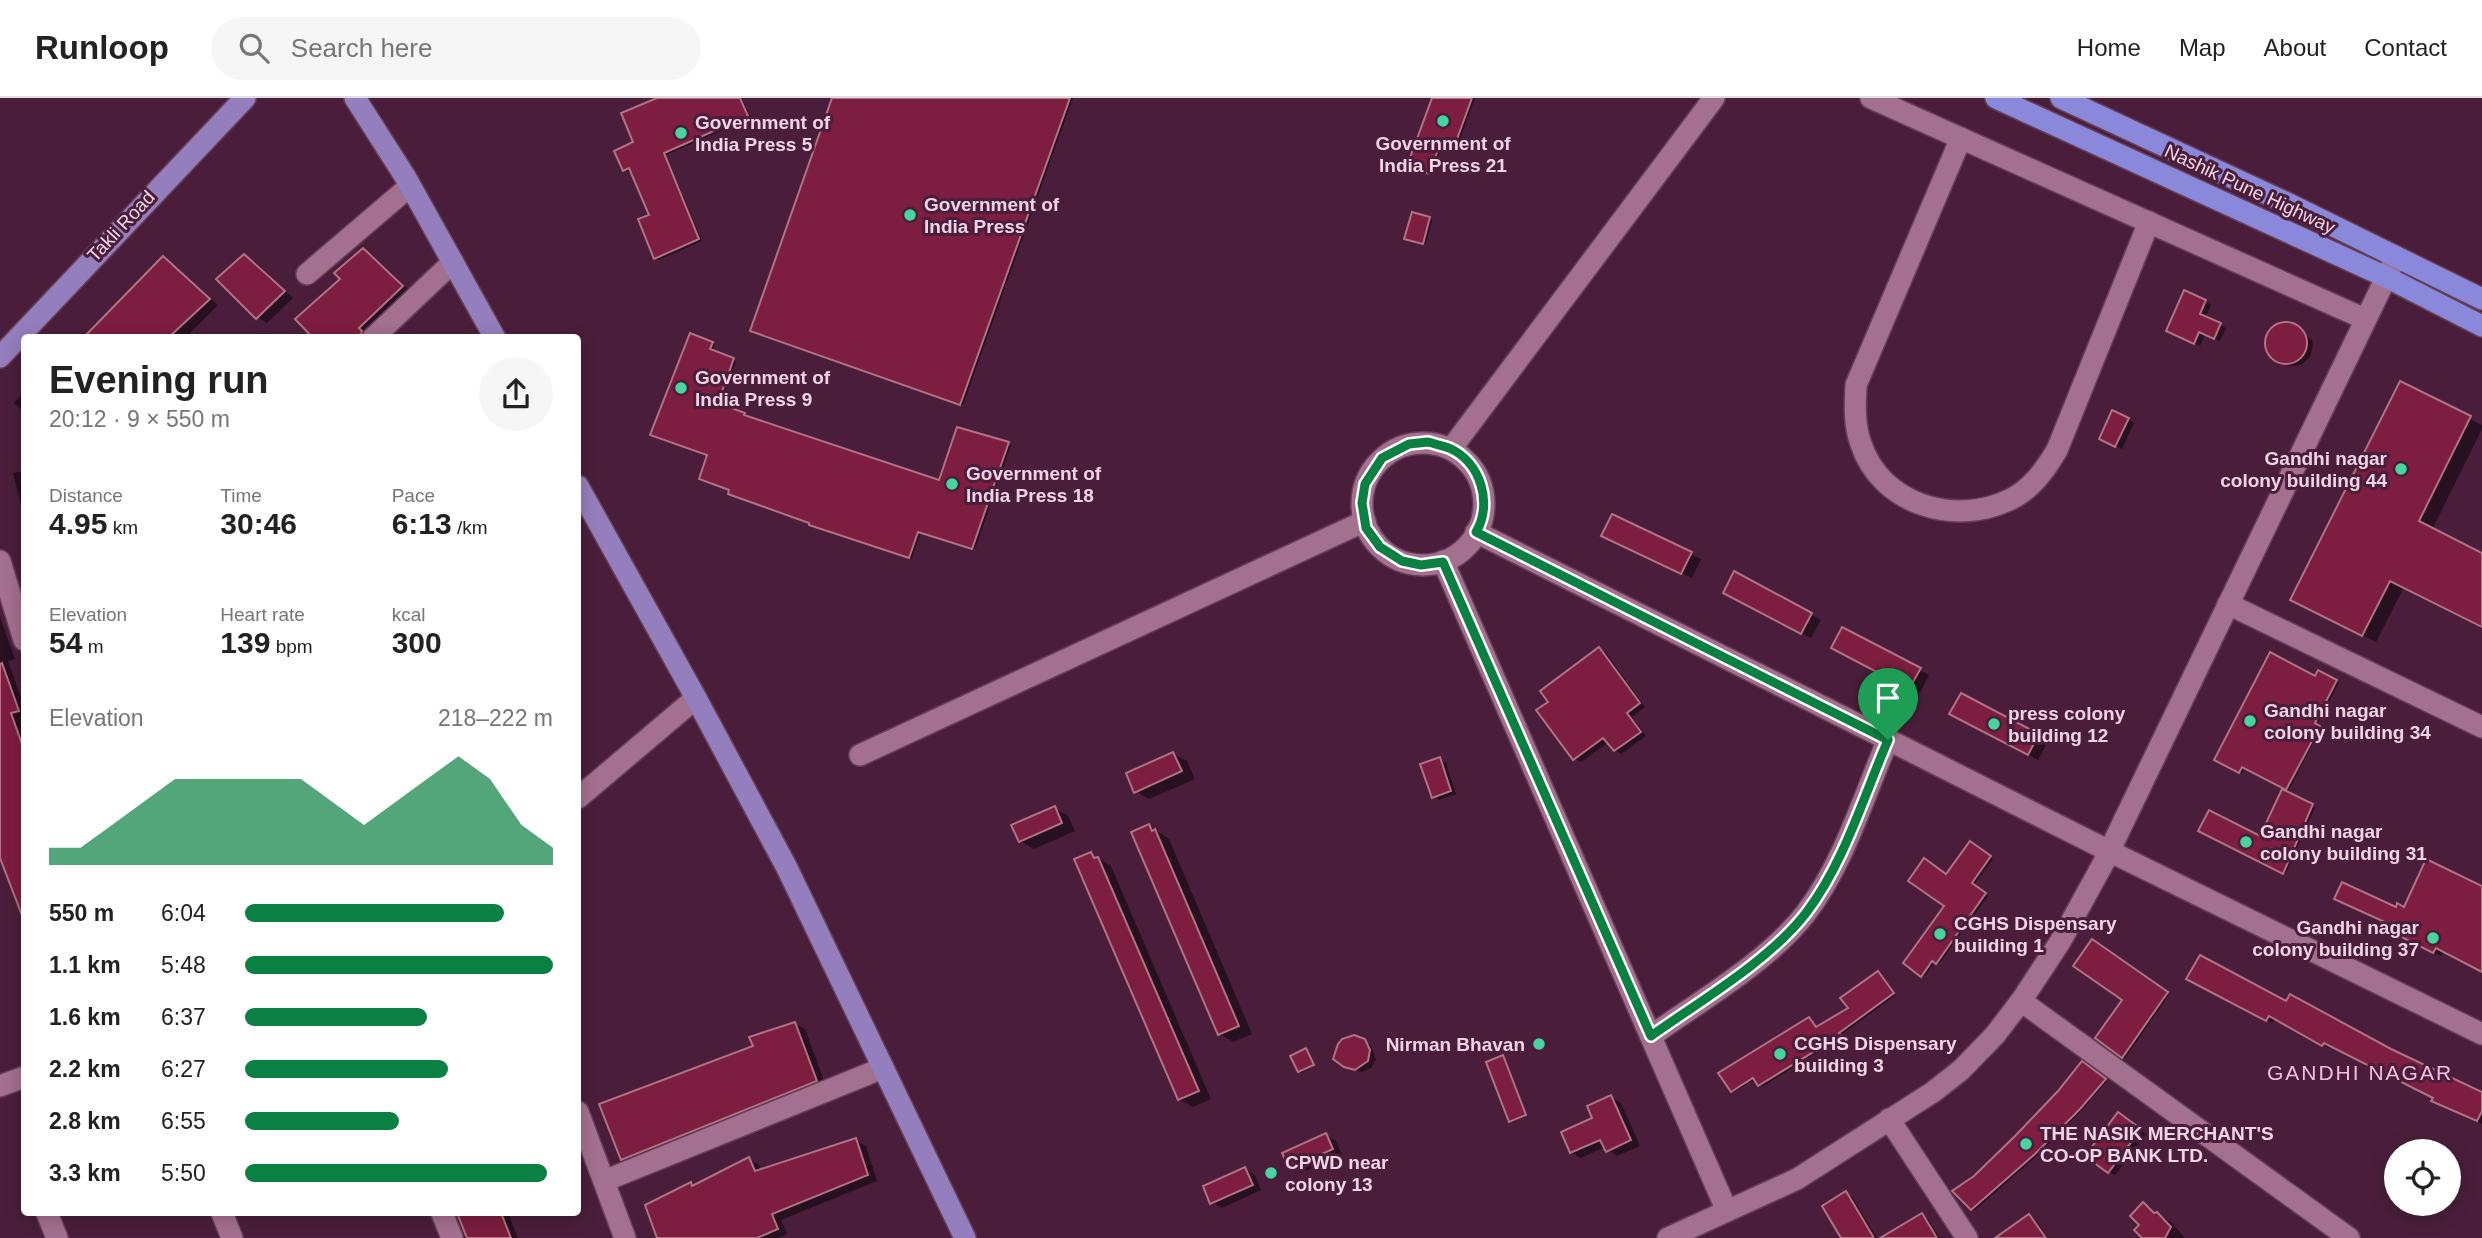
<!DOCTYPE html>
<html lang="en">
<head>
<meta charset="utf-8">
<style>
  :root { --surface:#fff; --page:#f6f6f6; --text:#222; --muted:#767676; --line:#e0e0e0; --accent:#0b8043 }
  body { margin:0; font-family:Helvetica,sans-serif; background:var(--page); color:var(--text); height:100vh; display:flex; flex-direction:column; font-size:26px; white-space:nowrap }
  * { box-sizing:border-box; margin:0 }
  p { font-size:23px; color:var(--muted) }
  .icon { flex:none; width:38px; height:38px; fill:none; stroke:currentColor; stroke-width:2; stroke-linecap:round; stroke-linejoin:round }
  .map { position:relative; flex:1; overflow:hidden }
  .panel { position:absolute; left:21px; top:236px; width:560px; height:882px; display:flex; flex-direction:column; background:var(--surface); border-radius:7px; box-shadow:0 4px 18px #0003 }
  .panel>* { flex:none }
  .buttons { position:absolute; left:2384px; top:1041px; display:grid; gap:14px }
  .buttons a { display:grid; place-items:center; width:77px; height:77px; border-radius:50%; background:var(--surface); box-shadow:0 4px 18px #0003; font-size:35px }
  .pin { position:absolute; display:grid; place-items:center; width:60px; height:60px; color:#fff; margin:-72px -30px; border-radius:50% 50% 50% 0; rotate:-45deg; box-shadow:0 0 7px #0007 }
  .pin .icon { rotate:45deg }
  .round { display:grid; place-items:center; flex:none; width:74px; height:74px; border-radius:37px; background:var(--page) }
  .headline { display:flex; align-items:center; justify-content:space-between; height:119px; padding:0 28px }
  h1 { font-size:38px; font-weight:800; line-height:52px }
  .stats { display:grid; grid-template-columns:repeat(3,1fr); gap:10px; height:119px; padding:7px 28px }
  .stats div { display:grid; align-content:center }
  .stats b { font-size:30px; font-weight:800 }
  .stats small { font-size:19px; font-weight:400 }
  .stats p { font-size:19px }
  .chart { height:196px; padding:14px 28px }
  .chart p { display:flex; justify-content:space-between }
  .chart svg { width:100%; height:126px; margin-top:7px; fill:var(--accent); opacity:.7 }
  ul { padding:0 28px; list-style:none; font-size:23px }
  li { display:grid; grid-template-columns:112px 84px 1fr; align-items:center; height:52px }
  li i { height:18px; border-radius:9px; background:var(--accent) }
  header { display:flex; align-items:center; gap:42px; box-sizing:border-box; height:98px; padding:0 35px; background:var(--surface); border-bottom:2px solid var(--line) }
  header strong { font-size:33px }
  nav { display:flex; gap:38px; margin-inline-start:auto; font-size:24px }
  .search { width:490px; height:63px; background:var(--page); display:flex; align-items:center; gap:18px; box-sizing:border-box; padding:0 24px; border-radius:38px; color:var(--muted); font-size:26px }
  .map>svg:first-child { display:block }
  .shadow { fill:#0007 }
  .building { fill:#7d1d40; stroke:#af7382; stroke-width:2 }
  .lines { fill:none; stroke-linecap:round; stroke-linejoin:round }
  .minor-casing { stroke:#653e58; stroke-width:24 }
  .major-casing { stroke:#653e58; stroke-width:24 }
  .highway-casing { stroke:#653e58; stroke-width:24 }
  .minor { stroke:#a4708f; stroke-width:21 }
  .major { stroke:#947ebd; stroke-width:21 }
  .highway { stroke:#8a88db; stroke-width:21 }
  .route-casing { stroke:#fff; stroke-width:14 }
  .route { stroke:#0b8043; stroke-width:9 }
  .poi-dot { fill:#48d49d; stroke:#4a1e3a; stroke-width:2.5 }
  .labels { text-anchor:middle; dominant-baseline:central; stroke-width:6; stroke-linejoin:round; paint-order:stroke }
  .poi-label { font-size:19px; font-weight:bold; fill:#f1d4e4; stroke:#4a1e3a; text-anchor:start }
  .street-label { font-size:19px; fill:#f1d4e4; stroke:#4a1e3a }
  .neighbourhood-label { font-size:21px; letter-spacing:2px; fill:#f5bcdd; stroke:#4a1e3a }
</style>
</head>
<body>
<header>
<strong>Runloop</strong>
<div class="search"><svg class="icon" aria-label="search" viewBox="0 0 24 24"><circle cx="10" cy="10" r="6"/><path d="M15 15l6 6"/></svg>Search here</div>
<nav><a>Home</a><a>Map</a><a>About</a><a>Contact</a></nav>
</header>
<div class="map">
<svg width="2482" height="1140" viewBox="0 0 2482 1140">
  <rect width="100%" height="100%" fill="#4a1e3a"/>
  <g class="shadow">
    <path d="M661,0H742L751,20L666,57L702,143L659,162L656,160L651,118L632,72L628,74L624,72L636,45Z"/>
    <path d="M834,0H1073L963,307L754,234Z"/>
    <path d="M1434,0H1475L1456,52L1442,47L1432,76L1412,69Z"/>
    <path d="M1413,116L1432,122L1426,146L1409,141Z"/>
    <path d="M363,153L373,158L412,195L371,240H315L343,181Z"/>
    <path d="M245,158L255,164L293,200L267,225L257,219Z"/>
    <path d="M163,160L173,166L218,207L185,240H86Z"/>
    <path d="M2205,203L2211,207L2205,220L2226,230L2220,243L2205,236L2200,248L2174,235Z"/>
    <path d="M2282,226L2296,228L2312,242L2313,247L2310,259L2301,267L2289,268L2283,266L2268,252V238L2271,233Z"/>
    <path d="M712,245L715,247L712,254L736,263L720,308L940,384L958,331L1011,347L975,451L921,434L912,460L814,427L731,392L709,357L655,338Z"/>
    <path d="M2401,286L2482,327V331L2432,432L2482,457V528L2404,489L2376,544L2306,509Z"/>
    <path d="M24,294V314L14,305Z"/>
    <path d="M2128,321L2134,325L2122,351L2107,343Z"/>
    <path d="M24,373V419L13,375Z"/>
    <path d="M1613,443L1691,456L1701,461L1692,480Z"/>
    <path d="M1735,476L1821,522L1811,540L1735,499Z"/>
    <path d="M0,519L15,561L8,563L24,608V619L20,620L24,633V818L0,751Z"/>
    <path d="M1600,551L1606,555L1645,609L1632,619L1646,638L1621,656L1615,652L1609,644L1581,664L1575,661L1551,604Z"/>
    <path d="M1843,555L1920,572L1929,577L1920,595Z"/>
    <path d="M2319,575L2339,585L2316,628L2321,630L2289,692L2245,669L2242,675L2216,661L2316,580Z"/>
    <path d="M1962,597L2048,643L2038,662L1961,621Z"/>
    <path d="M1173,656L1187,663L1195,681L1149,701L1136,693Z"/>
    <path d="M1440,661L1446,665L1456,696L1439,702L1433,698Z"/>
    <path d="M2283,694L2315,709L2286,775L2200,733L2261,740Z"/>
    <path d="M1054,710L1068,718L1075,733L1034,751L1020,743Z"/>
    <path d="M1149,728L1169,741L1252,936L1233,944L1220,936Z"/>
    <path d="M1970,745L1993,761L1973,788L1988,798L1939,866L1935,864L1925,878L1905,865L1946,808Z"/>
    <path d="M1091,756L1111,768L1211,1001L1193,1009L1179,1001Z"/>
    <path d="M2482,789V873L2444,853L2441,858L2394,834L2396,811H2405Z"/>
    <path d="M2092,844L2169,897L2125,960L2098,940L2124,902Z"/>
    <path d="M1878,875L1896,897L1841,937L1842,939L1762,989L1756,981L1734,994L1732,993L1809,921L1817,930L1850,910Z"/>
    <path d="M2189,880L2287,905L2482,996V1026L2440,1005L2435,999L2331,947L2329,950L2276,920L2272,925Z"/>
    <path d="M795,926L805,931L826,988L633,1066L623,1061L755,950Z"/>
    <path d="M1364,943L1371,947L1376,962L1371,970L1362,974L1345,968Z"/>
    <path d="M1306,952L1315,968L1301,975L1299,973Z"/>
    <path d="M1502,959L1505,960L1527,1018L1513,1024L1510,1023Z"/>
    <path d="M2082,965L2107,983L2082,1012L2038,1057L1975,1112L1972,1111L1975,1079L2060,994Z"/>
    <path d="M1611,999L1621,1005L1640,1048L1617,1058L1605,1049L1581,1060L1571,1054Z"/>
    <path d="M2125,1020L2146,1036L2115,1077L2109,1074Z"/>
    <path d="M1326,1037L1336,1043L1342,1057L1301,1075L1291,1069Z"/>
    <path d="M856,1042L866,1048L877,1083L781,1122L787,1136L778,1140H659L690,1086L694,1088L749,1061L759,1067L761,1073Z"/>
    <path d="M1245,1071L1255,1077L1261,1092L1222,1110L1212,1104Z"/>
    <path d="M1846,1095L1852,1099L1877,1140H1843Z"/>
    <path d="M2144,1107L2171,1124L2185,1140H2144L2141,1127Z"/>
    <path d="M459,1115H508L518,1140H469Z"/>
    <path d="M1922,1117L1928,1121L1940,1140H1884Z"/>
    <path d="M2030,1118L2036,1122L2048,1140H1998Z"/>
  </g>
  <g class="building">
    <path d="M657,0H740L748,18L664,55L699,141L654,161L638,121L649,117L629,70L623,73L614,53L633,44L621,15Z"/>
    <path d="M832,0H1070L960,307L750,233Z"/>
    <path d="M1432,0H1472L1453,52L1440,47L1429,76L1407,68Z"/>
    <path d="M1412,114L1430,119L1423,146L1404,141Z"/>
    <path d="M363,150L403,188L359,230L362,233L360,240H313L295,221L340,181L334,175Z"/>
    <path d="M244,156L285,193L256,221L216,181Z"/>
    <path d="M163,158L210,201L168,240H83Z"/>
    <path d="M2184,192L2206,202L2200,216L2221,225L2214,241L2199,234L2194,246L2166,233Z"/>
    <circle cx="2286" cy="245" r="21"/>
    <path d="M690,235L713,244L710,251L734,260L718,305L745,315L744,317L939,382L957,329L1009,344L972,451L918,434L909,460L809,427V425L728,396L729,392L699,381L707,357L650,337Z"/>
    <path d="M2400,283L2471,318L2419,423L2482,455V529L2390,483L2362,538L2290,502Z"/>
    <path d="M2112,312L2129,320L2115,349L2099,341Z"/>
    <path d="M1612,416L1692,454L1681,476L1601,438Z"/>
    <path d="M1734,473L1812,515L1801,536L1723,495Z"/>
    <path d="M1842,529L1921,570L1909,591L1831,550Z"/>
    <path d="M1599,549L1640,605L1627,615L1641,634L1614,653L1603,640L1573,662L1536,612L1548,604L1540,593Z"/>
    <path d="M2270,554L2315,578L2318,572L2337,582L2315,625L2320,628L2286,692L2242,669L2239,675L2214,662Z"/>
    <path d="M2,565L19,613L11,615L24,652L23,820L0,760V566Z"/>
    <path d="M1961,595L2039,636L2028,657L1949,616Z"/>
    <path d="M1173,654L1182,673L1134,695L1126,675Z"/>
    <path d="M1440,659L1451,693L1432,700L1420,666Z"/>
    <path d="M2282,691L2313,706L2283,776L2198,733L2209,712L2260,738Z"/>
    <path d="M1055,708L1062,725L1019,744L1011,727Z"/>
    <path d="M1149,726L1152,733L1155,731L1239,928L1218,937L1131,734Z"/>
    <path d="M1970,743L1991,758L1972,785L1986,795L1936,866L1932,863L1921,879L1903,865L1944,808L1908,783L1924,760L1946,776Z"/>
    <path d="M1091,754L1094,760L1098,759L1199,993L1178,1002L1074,761Z"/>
    <path d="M2426,761L2482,788V874L2436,850L2433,855L2384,830L2387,825L2334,801L2342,784L2396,809L2397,805L2404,809Z"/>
    <path d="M2092,841L2168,894L2122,960L2095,940L2122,902L2073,868Z"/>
    <path d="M2200,857L2286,903L2290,896L2391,951L2482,994V1013L2477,1023L2431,1003L2433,1000L2324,945L2322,948L2269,918L2266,923L2186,881Z"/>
    <path d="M1878,873L1894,895L1839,935L1841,937L1758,988L1753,980L1731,994L1718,975L1809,919L1816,929L1848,910L1840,900Z"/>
    <path d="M795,924L817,983L621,1062L599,1006L753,948L749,939Z"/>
    <path d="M1354,937L1365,941L1370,952L1368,963L1355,972L1344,969L1333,961L1338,946L1342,941Z"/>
    <path d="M1306,950L1314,967L1298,974L1290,958Z"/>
    <path d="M1503,957L1526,1017L1509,1024L1486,964Z"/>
    <path d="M2082,963L2106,981L2080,1011L2035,1056L1971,1112L1952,1093L1974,1078L2016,1037L2058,993Z"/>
    <path d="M1611,997L1631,1042L1606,1054L1600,1042L1570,1055L1561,1034L1592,1020L1587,1008Z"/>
    <path d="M2118,1014L2141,1031L2108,1075L2085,1058Z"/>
    <path d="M1326,1035L1333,1051L1289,1071L1282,1055Z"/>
    <path d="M856,1040L868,1077L772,1116L778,1131L757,1140H657L645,1107L691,1084L692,1088L749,1059L755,1073Z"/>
    <path d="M1245,1069L1253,1087L1210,1106L1203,1088Z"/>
    <path d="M1846,1093L1874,1140H1841L1822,1108Z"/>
    <path d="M2143,1104L2154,1115L2157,1114L2171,1129L2165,1140H2142L2134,1132L2139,1127L2130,1118Z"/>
    <path d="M457,1115H501L511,1140H467Z"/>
    <path d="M1922,1115L1937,1140H1880Z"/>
    <path d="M2029,1116L2046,1140H1995Z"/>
  </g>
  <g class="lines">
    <defs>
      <g id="minor">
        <path d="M1871,0L2365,221"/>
        <path d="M1961,40L1856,287C1855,308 1854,327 1861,346C1881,407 1955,428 2009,402C2031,392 2045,372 2057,352L2149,124"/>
        <path d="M307,176L410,88"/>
        <path d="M373,240L453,164"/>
        <circle cx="1423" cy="406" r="61"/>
        <path d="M1451,351L1714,0"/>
        <path d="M1476,434L2109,753L2482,936"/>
        <path d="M0,463L24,542"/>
        <path d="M1443,463L1727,1113"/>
        <path d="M2228,506L2482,629"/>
        <path d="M860,657L1365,423"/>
        <path d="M578,700L696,600"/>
        <path d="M2021,903L2349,1140"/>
        <path d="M1651,938C1700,903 1769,863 1806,815C1844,765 1863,700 1888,642"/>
        <path d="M0,988L24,979"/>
        <path d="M578,1014L625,1140"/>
        <path d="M1889,1021L1967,1140"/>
        <path d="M604,1083L883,970"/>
        <path d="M47,1115L57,1140"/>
        <path d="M222,1115L232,1140"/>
        <path d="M442,1115L452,1140"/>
        <path d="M1668,1140L1797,1081L1933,994L1961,972L1995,937L2021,903L2060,844L2104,764L2396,159"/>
      </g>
      <g id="major">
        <path d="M355,0L406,80L495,240"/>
        <path d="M0,259L245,0"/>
        <path d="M578,388L696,600L787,770L965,1140"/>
      </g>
      <g id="highway">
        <path d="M1996,0L2386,179L2482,228"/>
        <path d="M2061,0L2289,106L2482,201"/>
      </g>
    </defs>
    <use href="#minor" class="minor-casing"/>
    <use href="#major" class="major-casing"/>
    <use href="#highway" class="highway-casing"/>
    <use href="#minor" class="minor"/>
    <use href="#major" class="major"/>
    <use href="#highway" class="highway"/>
  </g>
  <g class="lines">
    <defs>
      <path id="route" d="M1428,344C1435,346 1443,348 1449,350C1481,364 1493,406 1476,434L1888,642C1863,700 1844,765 1806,815C1769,863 1700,903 1651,938L1443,464L1421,467L1402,463L1380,449L1366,430L1362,405L1365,386L1382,360L1409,346Z"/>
    </defs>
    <use href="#route" class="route-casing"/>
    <use href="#route" class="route"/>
  </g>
  <g class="poi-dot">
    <circle cx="1443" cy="23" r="7"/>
    <circle cx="681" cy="35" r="7"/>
    <circle cx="910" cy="117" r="7"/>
    <circle cx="681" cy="290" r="7"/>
    <circle cx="2401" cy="371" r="7"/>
    <circle cx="952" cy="386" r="7"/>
    <circle cx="2250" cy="623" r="7"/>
    <circle cx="1994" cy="626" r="7"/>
    <circle cx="2246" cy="744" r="7"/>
    <circle cx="1940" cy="836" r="7"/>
    <circle cx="2433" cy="840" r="7"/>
    <circle cx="1539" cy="946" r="7"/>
    <circle cx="1780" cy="956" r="7"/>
    <circle cx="2026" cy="1046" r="7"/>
    <circle cx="1271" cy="1075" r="7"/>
  </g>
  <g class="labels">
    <g class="poi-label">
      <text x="695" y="24">Government of<tspan x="695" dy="22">India Press 5</tspan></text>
      <text x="1443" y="45" text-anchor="middle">Government of<tspan x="1443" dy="22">India Press 21</tspan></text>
      <text x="924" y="106">Government of<tspan x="924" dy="22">India Press</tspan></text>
      <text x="695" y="279">Government of<tspan x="695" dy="22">India Press 9</tspan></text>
      <text x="2387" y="360" text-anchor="end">Gandhi nagar<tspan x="2387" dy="22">colony building 44</tspan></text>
      <text x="966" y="375">Government of<tspan x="966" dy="22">India Press 18</tspan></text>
      <text x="2264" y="612">Gandhi nagar<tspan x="2264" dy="22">colony building 34</tspan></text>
      <text x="2008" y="615">press colony<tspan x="2008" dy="22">building 12</tspan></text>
      <text x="2260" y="733">Gandhi nagar<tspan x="2260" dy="22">colony building 31</tspan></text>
      <text x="1954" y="825">CGHS Dispensary<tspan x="1954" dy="22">building 1</tspan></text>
      <text x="2419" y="829" text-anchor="end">Gandhi nagar<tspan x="2419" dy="22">colony building 37</tspan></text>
      <text x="1794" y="945">CGHS Dispensary<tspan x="1794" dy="22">building 3</tspan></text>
      <text x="1525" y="946" text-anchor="end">Nirman Bhavan</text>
      <text x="2040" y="1035">THE NASIK MERCHANT'S<tspan x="2040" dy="22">CO-OP BANK LTD.</tspan></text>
      <text x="1285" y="1064">CPWD near<tspan x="1285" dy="22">colony 13</tspan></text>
    </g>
    <g class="street-label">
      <text transform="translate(2250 91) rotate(25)">Nashik Pune Highway</text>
      <text transform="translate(121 128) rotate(-47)">Takli Road</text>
    </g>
    <g class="neighbourhood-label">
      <text x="2360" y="974">GANDHI NAGAR</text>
    </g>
  </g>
</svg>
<div class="buttons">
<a><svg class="icon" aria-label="locate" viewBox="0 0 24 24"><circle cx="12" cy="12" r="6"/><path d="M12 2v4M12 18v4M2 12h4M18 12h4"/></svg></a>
</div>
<div class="pin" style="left:1888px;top:642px;background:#1e9e55"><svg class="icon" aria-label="arrive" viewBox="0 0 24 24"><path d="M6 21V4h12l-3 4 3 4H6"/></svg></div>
<section class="panel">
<div class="headline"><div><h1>Evening run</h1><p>20:12 · 9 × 550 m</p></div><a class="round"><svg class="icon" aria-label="share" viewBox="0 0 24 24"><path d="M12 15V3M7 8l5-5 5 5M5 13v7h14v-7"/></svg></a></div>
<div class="stats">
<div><p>Distance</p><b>4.95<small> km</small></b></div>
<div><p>Time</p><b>30:46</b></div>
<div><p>Pace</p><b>6:13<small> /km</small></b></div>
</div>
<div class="stats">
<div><p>Elevation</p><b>54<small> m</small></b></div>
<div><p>Heart rate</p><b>139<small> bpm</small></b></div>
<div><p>kcal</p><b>300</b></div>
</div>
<div class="chart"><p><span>Elevation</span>218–222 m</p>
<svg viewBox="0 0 160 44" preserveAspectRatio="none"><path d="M0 44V38L10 38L20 30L30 22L40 14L50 14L60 14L70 14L80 14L90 22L100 30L110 22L120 14L130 6L140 14L150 30L160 38V44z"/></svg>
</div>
<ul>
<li><b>550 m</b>6:04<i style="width:84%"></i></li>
<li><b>1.1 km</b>5:48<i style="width:100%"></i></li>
<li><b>1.6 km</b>6:37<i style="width:59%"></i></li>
<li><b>2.2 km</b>6:27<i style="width:66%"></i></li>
<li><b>2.8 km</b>6:55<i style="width:50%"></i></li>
<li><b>3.3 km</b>5:50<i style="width:98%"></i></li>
</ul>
</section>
</div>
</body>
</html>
